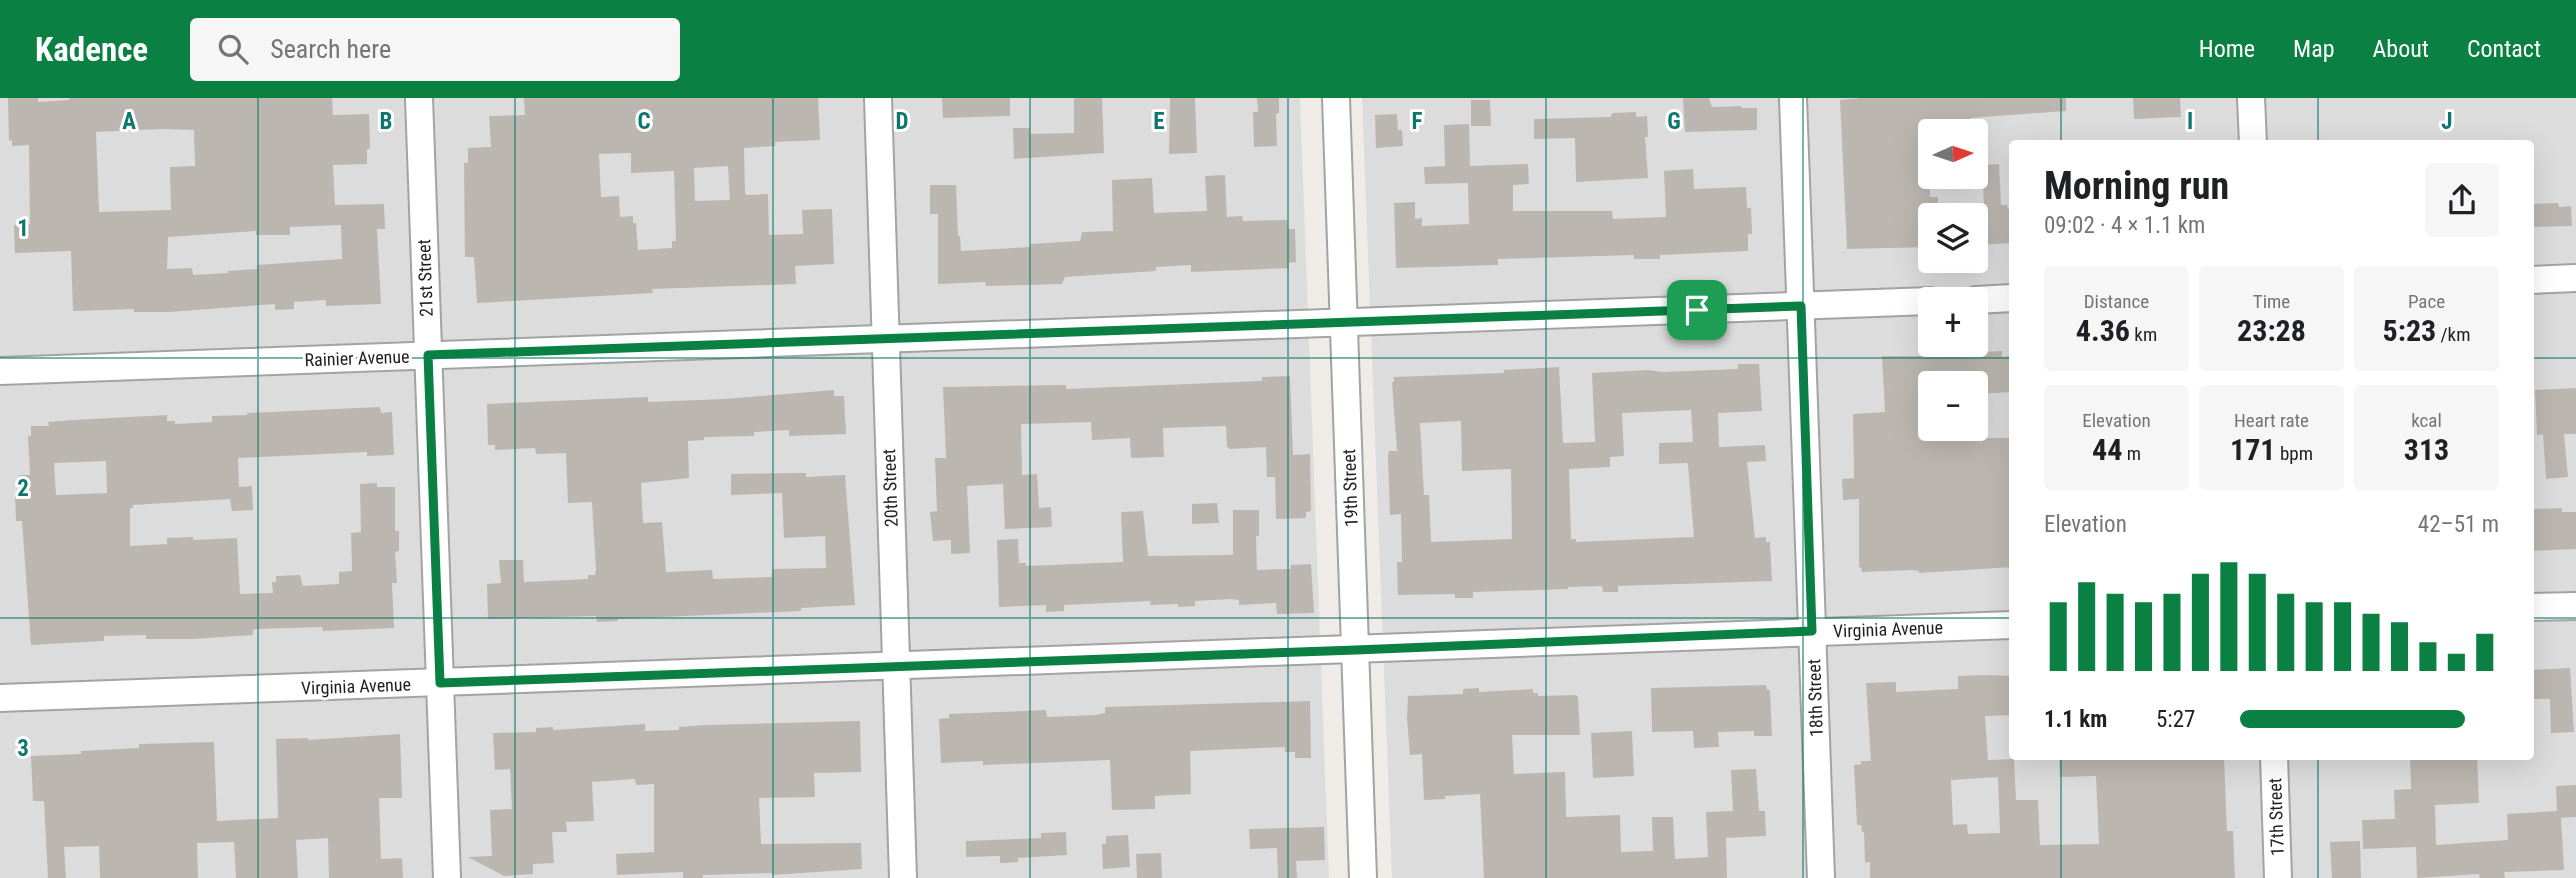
<!DOCTYPE html>
<html lang="en">
<head>
<meta charset="utf-8">
<style>
  :root { --surface:#fff; --page:#f6f6f6; --text:#202124; --muted:#757577; --accent:#0b8043 }
  body { margin:0; font-family:"Roboto Condensed",sans-serif; background:var(--page); color:var(--text); height:100vh; display:flex; flex-direction:column; font-size:26px; white-space:nowrap }
  * { box-sizing:border-box; margin:0 }
  p { font-size:23px; color:var(--muted) }
  .icon { flex:none; width:38px; height:38px; fill:none; stroke:currentColor; stroke-width:2; stroke-linecap:round; stroke-linejoin:round }
  .map { position:relative; flex:1; overflow:hidden }
  .side { position:absolute; left:2009px; top:42px; width:525px; height:620px; display:flex; flex-direction:column; background:var(--surface); border-radius:7px; box-shadow:0 7px 28px #0002 }
  .side>* { flex:none }
  .needle { width:46px; rotate:87deg }
  .tools { position:absolute; left:1918px; top:21px; display:grid; gap:14px }
  .tools a { display:grid; place-items:center; width:70px; height:70px; border-radius:7px; background:var(--surface); box-shadow:0 7px 28px #0002; font-size:35px }
  .pin { position:absolute; display:grid; place-items:center; width:60px; height:60px; color:#fff; margin:-30px; border-radius:14px; box-shadow:0 4px 10px #0006 }
  .round { display:grid; place-items:center; flex:none; width:74px; height:74px; border-radius:7px; background:var(--page) }
  .headline { display:flex; align-items:center; justify-content:space-between; height:119px; padding:0 35px }
  h1 { font-size:38px; font-weight:700; line-height:52px }
  .metrics { display:grid; grid-template-columns:repeat(3,1fr); gap:10px; height:119px; padding:7px 35px }
  .metrics div { display:grid; align-content:center; border-radius:7px; background:var(--page); text-align:center }
  .metrics b { font-size:30px; font-weight:700 }
  .metrics small { font-size:19px; font-weight:400 }
  .metrics p { font-size:19px }
  .chart { height:196px; padding:14px 35px }
  .chart p { display:flex; justify-content:space-between }
  .chart svg { width:100%; height:126px; margin-top:7px; stroke:var(--accent); stroke-width:6 }
  ul { padding:0 35px; list-style:none; font-size:23px }
  li { display:grid; grid-template-columns:112px 84px 1fr; align-items:center; height:52px }
  li i { height:18px; border-radius:9px; background:var(--accent) }
  header { display:flex; align-items:center; gap:42px; box-sizing:border-box; height:98px; padding:0 35px; background:var(--accent); color:#fff }
  header strong { font-size:33px }
  nav { display:flex; gap:38px; margin-inline-start:auto; font-size:24px }
  .search { width:490px; height:63px; background:var(--page); display:flex; align-items:center; gap:18px; box-sizing:border-box; padding:0 24px; border-radius:7px; color:var(--muted); font-size:26px }
  .map>svg:first-child { display:block }
  .residential { fill:#dddcdc; fill-rule:evenodd }
  .building { fill:#bcb6b0; fill-rule:evenodd }
  .lines { fill:none; stroke-linecap:round; stroke-linejoin:round }
  .minor-casing { stroke:#a3a3a3; stroke-width:30 }
  .minor { stroke:#fff; stroke-width:26 }
  .route-casing { stroke:#fff; stroke-width:14 }
  .route { stroke:#0b8043; stroke-width:9 }
  .grid { fill:none; stroke:#0f766e; stroke-width:2; stroke-opacity:0.55 }
  .labels { text-anchor:middle; dominant-baseline:central; stroke-width:6; stroke-linejoin:round; paint-order:stroke }
  .street-label { font-size:18px; fill:#1f1f1f; stroke:#fff }
  .grid-label { font-size:23px; text-anchor:middle; font-weight:bold; fill:#0f766e; stroke:#fff; stroke-width:6; stroke-linejoin:round; paint-order:stroke }
</style>
</head>
<body>
<header>
<strong>Kadence</strong>
<div class="search"><svg class="icon" aria-label="search" viewBox="0 0 24 24"><circle cx="10" cy="10" r="6"/><path d="M15 15l6 6"/></svg>Search here</div>
<nav><a>Home</a><a>Map</a><a>About</a><a>Contact</a></nav>
</header>
<div class="map">
<svg width="2576" height="780" viewBox="0 0 2576 780">
  <rect width="100%" height="100%" fill="#efece7"/>
  <g class="residential">
    <path d="M0,0H1300L1329,780H0Z"/>
    <path d="M1362,0H2576V780H1392ZM1930,33H1976V79H1930ZM2012,46H2530V658H2012ZM1930,117H1976V163H1930ZM1930,201H1976V247H1930ZM1930,285H1976V331H1930Z"/>
  </g>
  <g class="building">
    <path d="M8,0H38V4L69,2V0H332L333,17L369,16L370,51H367V66L333,67L335,107L384,106L385,131H377L381,206L326,208V202L294,204V211L275,212V206L169,214H134V211L73,213L71,153L15,155L14,127L30,126L29,47L12,48V42L9,43ZM162,31L194,32L195,68L170,69L171,112L99,114L96,34ZM341,127L342,161L257,167V171L228,173V175L193,177L192,170L167,171L168,139L256,133V137H290V129Z"/>
    <path d="M524,0H818L820,42L775,44V48L744,50L745,95L747,97L768,96L769,137L803,136L802,112L832,111L834,166L795,168L796,186L652,191L653,195L477,205L474,159H465L464,65H468V50L491,49L489,18L525,17ZM631,55V75L674,73L676,143H672V150L638,152L636,125H633V118L620,119L619,98L601,99L599,56ZM728,68L730,102L695,103L694,70Z"/>
    <path d="M942,0H1010V18L943,20Z"/>
    <path d="M1077,0H1102L1104,55L1014,61L1013,30H1030V36L1074,35V1Z"/>
    <path d="M1170,0H1195L1197,55L1169,56Z"/>
    <path d="M1257,0H1279V15L1276,16L1277,48L1254,49L1253,14H1258Z"/>
    <path d="M1683,0H1709L1712,9L1741,8L1742,10H1757V32L1685,34Z"/>
    <path d="M1861,0H2066V13L1970,20L1971,28L1930,30V99H1938V117H1930V149L1847,151L1840,2Z"/>
    <path d="M2133,0H2180L2181,19L2134,21Z"/>
    <path d="M1471,2H1490L1491,28H1471Z"/>
    <path d="M1636,14V19L1647,18L1648,39H1645L1648,80L1576,84L1575,40L1534,41V21L1610,19L1613,15Z"/>
    <path d="M1397,16L1398,32H1402L1403,48L1376,50L1375,17Z"/>
    <path d="M1469,26L1470,68L1528,66L1529,86L1513,87V113H1612L1613,121L1666,119L1664,73L1693,71L1694,91L1746,89L1747,110H1751L1752,136H1748V153L1660,157V161H1634V157L1498,161V167L1396,170L1394,105L1415,104V121L1422,120V128L1469,126L1468,85L1425,86L1424,69L1445,68L1444,27Z"/>
    <path d="M1999,66L2001,107H2007L2008,111H2012V145L1976,147V111H1984L1982,67Z"/>
    <path d="M1225,77L1227,119L1242,118L1243,123L1287,122L1288,131H1295L1296,164L1288,165L1289,170L1191,174V167L1156,169V173L1065,179L1062,186L986,188L985,184L938,186V116H930V87H956L958,138H960L961,153L1031,149V146L1080,143L1082,134L1113,133L1112,82L1152,80L1154,115L1207,113L1205,78Z"/>
    <path d="M2558,105L2559,109L2571,108L2572,128L2530,129V106Z"/>
    <path d="M2002,253V259L2012,258V294L1976,296V285H1930V332L1960,331L1961,340H2012V469L1919,475V473L1912,472L1862,474L1861,469L1859,470V401L1843,402L1842,381L1854,380L1853,316L1885,314L1882,258H1966L1965,255Z"/>
    <path d="M1738,266H1759L1762,313L1718,315L1719,349L1765,347L1766,363L1747,364L1755,440L1766,439V444H1770L1772,483L1618,488V494H1603L1602,488L1568,489V491L1473,494V500H1455V496L1398,497L1397,464H1402L1401,416L1390,417L1388,359L1389,353H1397L1392,284H1394V279L1504,275V272L1559,269L1563,345L1595,344L1592,275L1648,272L1663,274L1738,271ZM1691,312L1693,344L1659,345V366L1687,365L1688,367L1694,439L1576,444V441H1571L1569,371L1610,369V359L1624,358L1622,315ZM1461,323L1462,373L1511,371L1512,441L1431,444L1429,397H1424L1420,325Z"/>
    <path d="M1290,278L1293,357L1310,356L1311,413L1306,414V420L1276,421L1275,379H1267L1266,349L1230,351L1227,349L1226,328L1163,330L1164,359L1131,360L1130,340L1092,342L1091,324L1021,326L1022,377L1037,376L1039,410L1051,409L1052,429L1005,431L1003,386L967,388L970,455L951,456V442L933,443L930,414L937,413L935,360H946L943,289L1066,287V291L1262,283V279Z"/>
    <path d="M2576,290V336H2564L2568,379L2546,381L2543,336L2537,337L2535,292Z"/>
    <path d="M834,292V298H844L846,336L789,338V332L754,334V338L704,339V342L688,343L689,380L641,385L643,425L662,424L666,474L712,472L713,481L772,479V471L826,470L825,438L784,440L782,395L731,397V376L806,375V379L845,377L855,507L801,510V513L617,521L618,523L597,524L596,518L488,521L487,486L501,485L499,462H523L524,484L588,481V477H595L596,472L592,404L568,405L566,355L536,356L535,350L495,352V347H488L487,306L648,299V304L724,301Z"/>
    <path d="M380,309L381,315L392,314L394,357L367,358V354L238,360L239,389L252,388L253,412L232,413L230,401L133,407V410H130V448L167,446V440L193,439V442L237,440L240,496L273,495L272,484H276V478L300,477L303,488L339,486V474L352,473L351,435L361,434L360,386L377,385V389H395V433H399V453L395,454L397,485H392L394,530L323,533L322,529L256,531L253,532V537L192,541H146V537L104,538V543L31,547L22,423H16L15,397H19V377H30L28,338H31V328H49L48,324L73,322L167,317V323H175V326L212,324V318L247,317V315ZM106,363L107,395L56,397L54,365Z"/>
    <path d="M1217,405L1219,425L1192,426V406Z"/>
    <path d="M2562,410V414H2576V451L2530,453V411Z"/>
    <path d="M1233,412H1259V438H1256L1257,472L1291,471V467L1311,466L1314,515L1277,516L1276,505L1239,507V502L1231,501L1195,503V508L1178,509V506L1150,507L1151,503L1064,507V513L1046,514V507L999,509L997,442L1018,441L1019,465H1026V468L1123,464L1121,414L1143,413L1148,458L1233,457Z"/>
    <path d="M2570,570L2574,634L2551,635L2550,601H2530V572Z"/>
    <path d="M1985,577L2012,578V617L1985,618L1988,662L2014,661L2016,702H2038L2040,747L2099,746L2096,678L2060,679L2059,658H2155V660H2169V662L2224,659L2227,733H2233L2235,780H1870V764L1865,765L1864,734H1862L1861,727H1857L1854,667L1861,666V663H1871L1866,585L1896,584V594L1958,591V578ZM1998,679L2000,735L1968,736L1967,726L1953,727L1951,682Z"/>
    <path d="M1766,587L1767,592H1770L1772,638H1754V633L1718,634L1719,649L1694,650L1693,633L1652,634L1651,590Z"/>
    <path d="M1479,590V594L1533,591V595H1538V598L1576,597L1578,599L1580,637H1512L1514,676L1565,674L1566,719L1620,717L1621,754L1653,753L1652,719H1673L1675,761L1708,759L1706,714L1733,713L1731,672L1756,671L1759,713H1765L1766,738L1726,740L1727,780H1484L1480,696L1445,698V701L1424,702L1422,656L1410,657L1407,620L1408,598L1463,596V591Z"/>
    <path d="M1310,603L1311,660H1295V654H1285V649L1190,653L1191,696L1155,698V711L1112,712L1110,662L983,667V663L941,665L939,621L949,620V616L1046,612L1047,619L1096,617L1105,615V609Z"/>
    <path d="M860,623L861,674L814,675L815,699L759,700L761,746L861,745L862,771L772,777V775L703,777V780H683V774L617,777L616,756L654,754V686L636,687L635,681L592,684L594,723L566,724L567,734H552L554,765L533,766V776L504,778L468,759L492,758L490,712L512,711L510,671L495,672L493,635L536,634V630L553,629V632L645,626V633L679,632V629L705,627Z"/>
    <path d="M1632,633L1634,678L1593,680L1591,635Z"/>
    <path d="M400,636L402,700H379L381,761L402,760L403,780H329L328,740L296,742L298,780H236L234,744L197,745L198,780H100L99,748L64,749L66,780H48L44,703H33L31,658L81,656V653L139,650V646L214,644L217,723L278,720L276,641L308,640V642Z"/>
    <path d="M2410,658H2477L2479,705L2435,707L2436,747L2508,742L2507,716L2557,713L2556,688L2576,687V719L2561,720L2564,772L2504,774L2505,780H2480L2479,776L2417,780L2416,749L2363,751L2362,722L2395,721L2394,692L2411,691Z"/>
    <path d="M1324,729L1325,762L1296,763L1297,780H1278L1277,750L1250,751L1249,731Z"/>
    <path d="M1066,734L1067,757L1018,760V764L1000,765V758L966,759V743L1041,740V735Z"/>
    <path d="M1128,737L1130,769L1103,771L1102,746H1106V738Z"/>
    <path d="M2360,743L2361,780H2332L2330,744Z"/>
    <path d="M1161,755L1162,780H1137L1136,756Z"/>
  </g>
  <g class="lines">
    <defs>
      <g id="minor">
        <path d="M419,0L447,780"/>
        <path d="M878,0L903,780"/>
        <path d="M1336,0L1363,780"/>
        <path d="M1793,0L1821,780"/>
        <path d="M2251,0L2253,46"/>
        <path d="M2530,182L2576,180"/>
        <path d="M1976,202L2012,200"/>
        <path d="M0,273L1930,203"/>
        <path d="M2530,509L2576,508"/>
        <path d="M0,600L2012,527"/>
        <path d="M2274,658L2278,780"/>
      </g>
    </defs>
    <use href="#minor" class="minor-casing"/>
    <use href="#minor" class="minor"/>
  </g>
  <g class="lines">
    <defs>
      <path id="route" d="M1801,208L1812,533L1356,552L440,585L428,257Z"/>
    </defs>
    <use href="#route" class="route-casing"/>
    <use href="#route" class="route"/>
  </g>
  <path class="grid" d="M258,0V780M515,0V780M773,0V780M1030,0V780M1288,0V780M1546,0V780M1803,0V780M2061,0V46M2318,0V46M0,260H2012M2530,260H2576M0,520H2012M2530,520H2576M2061,658V780M2318,658V780"/>
  <g class="labels">
    <g class="street-label">
      <text transform="translate(425 180) rotate(-92)">21st Street</text>
      <text transform="translate(357 260) rotate(-2)">Rainier Avenue</text>
      <text transform="translate(890 390) rotate(-92)">20th Street</text>
      <text transform="translate(1350 390) rotate(-92)">19th Street</text>
      <text transform="translate(1888 531) rotate(-2)">Virginia Avenue</text>
      <text transform="translate(356 588) rotate(-2)">Virginia Avenue</text>
      <text transform="translate(1815 600) rotate(-92)">18th Street</text>
      <text transform="translate(2276 719) rotate(-92)">17th Street</text>
    </g>
  </g>
  <g class="grid-label">
    <text x="129" y="31">A</text>
    <text x="386" y="31">B</text>
    <text x="644" y="31">C</text>
    <text x="902" y="31">D</text>
    <text x="1159" y="31">E</text>
    <text x="1417" y="31">F</text>
    <text x="1674" y="31">G</text>
    <text x="2190" y="31">I</text>
    <text x="2447" y="31">J</text>
    <text x="23" y="138">1</text>
    <text x="23" y="398">2</text>
    <text x="23" y="658">3</text>
  </g>
</svg>
<div class="tools">
<a><svg class="needle" viewBox="-14 -14 28 28"><path d="M0-13l5 13h-10z" fill="#e53935"/><path d="M0 13l5-13h-10z" fill="#757577"/></svg></a>
<a><svg class="icon" aria-label="layers" viewBox="0 0 24 24"><path d="M12 4l9 5-9 5-9-5zM3 14l9 5 9-5"/></svg></a>
<a>+</a>
<a>−</a>
</div>
<div class="pin" style="left:1697px;top:212px;background:#1e9e55"><svg class="icon" aria-label="arrive" viewBox="0 0 24 24"><path d="M6 21V4h12l-3 4 3 4H6"/></svg></div>
<section class="side">
<div class="headline"><div><h1>Morning run</h1><p>09:02 · 4 × 1.1 km</p></div><a class="round"><svg class="icon" aria-label="share" viewBox="0 0 24 24"><path d="M12 15V3M7 8l5-5 5 5M5 13v7h14v-7"/></svg></a></div>
<div class="metrics">
<div><p>Distance</p><b>4.36<small> km</small></b></div>
<div><p>Time</p><b>23:28</b></div>
<div><p>Pace</p><b>5:23<small> /km</small></b></div>
</div>
<div class="metrics">
<div><p>Elevation</p><b>44<small> m</small></b></div>
<div><p>Heart rate</p><b>171<small> bpm</small></b></div>
<div><p>kcal</p><b>313</b></div>
</div>
<div class="chart"><p><span>Elevation</span>42–51 m</p>
<svg viewBox="0 0 160 44" preserveAspectRatio="none"><path d="M5 44V20M15 44V13M25 44V17M35 44V20M45 44V17M55 44V10M65 44V6M75 44V10M85 44V17M95 44V20M105 44V20M115 44V24M125 44V27M135 44V34M145 44V38M155 44V31"/></svg>
</div>
<ul>
<li><b>1.1 km</b>5:27<i style="width:87%"></i></li>
</ul>
</section>
</div>
</body>
</html>
